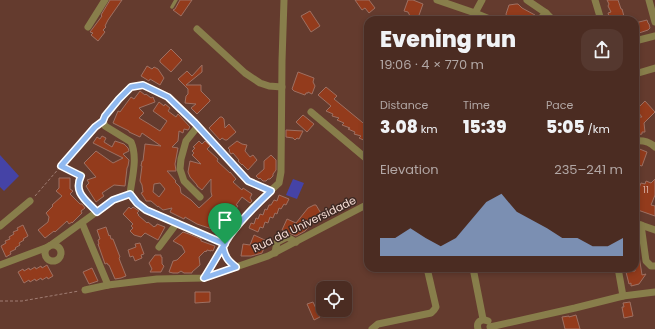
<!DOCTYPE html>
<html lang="en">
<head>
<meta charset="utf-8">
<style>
  :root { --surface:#4b2c22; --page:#55382f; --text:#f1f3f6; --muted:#b2a7a5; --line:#624840; --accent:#90b9f0 }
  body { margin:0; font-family:Poppins,sans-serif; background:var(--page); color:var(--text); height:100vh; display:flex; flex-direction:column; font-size:15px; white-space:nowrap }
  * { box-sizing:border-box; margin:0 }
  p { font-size:13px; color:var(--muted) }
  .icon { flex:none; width:22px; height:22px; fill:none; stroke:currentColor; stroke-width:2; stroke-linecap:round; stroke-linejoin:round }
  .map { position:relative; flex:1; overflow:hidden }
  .sheet { position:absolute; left:364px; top:16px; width:275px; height:256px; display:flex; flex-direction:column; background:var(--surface); border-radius:12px; box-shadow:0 2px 6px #0003,0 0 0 1px var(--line) }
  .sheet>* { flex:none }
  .fabs { position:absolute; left:316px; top:281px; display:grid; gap:8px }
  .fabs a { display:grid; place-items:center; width:36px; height:36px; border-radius:8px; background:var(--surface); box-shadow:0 2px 6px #0003,0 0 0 1px var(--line); font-size:20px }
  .pin { position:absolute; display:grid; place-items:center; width:34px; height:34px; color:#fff; margin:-41px -17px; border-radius:50% 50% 50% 0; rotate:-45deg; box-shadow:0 0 4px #0007 }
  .pin .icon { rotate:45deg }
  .round { display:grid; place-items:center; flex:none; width:42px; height:42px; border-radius:12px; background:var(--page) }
  .summary { display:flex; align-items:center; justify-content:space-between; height:68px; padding:0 16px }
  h1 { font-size:22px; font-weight:800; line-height:30px }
  .metrics { display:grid; grid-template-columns:repeat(3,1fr); gap:6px; height:68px; padding:4px 16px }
  .metrics div { display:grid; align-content:center }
  .metrics b { font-size:17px; font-weight:800 }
  .metrics small { font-size:11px; font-weight:400 }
  .metrics p { font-size:11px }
  .chart { height:112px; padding:8px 16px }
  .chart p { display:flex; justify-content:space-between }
  .chart svg { width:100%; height:72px; margin-top:4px; fill:var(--accent); opacity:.7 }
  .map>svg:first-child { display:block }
  .green { fill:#4543a6 }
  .building { fill:#933b1c; stroke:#9e7062; fill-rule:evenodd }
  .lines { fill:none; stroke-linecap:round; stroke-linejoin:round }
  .path { stroke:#a07d73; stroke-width:1; stroke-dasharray:3 2; stroke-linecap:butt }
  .service { stroke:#887e4b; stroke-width:3.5 }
  .minor { stroke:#887e4b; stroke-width:7 }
  .route-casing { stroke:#fff; stroke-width:8 }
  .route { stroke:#90b9f0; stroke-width:5 }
  .labels { text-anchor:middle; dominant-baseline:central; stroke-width:3; stroke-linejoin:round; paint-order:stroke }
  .number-label { font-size:9px; fill:#dcb3a5 }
  .street-label { font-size:11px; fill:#f5dbd3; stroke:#3c2822 }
</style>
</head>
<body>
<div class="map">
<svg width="655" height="329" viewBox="0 0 655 329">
  <rect width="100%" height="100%" fill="#643b2e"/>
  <g class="green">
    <path d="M0,155L19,176L4,191L0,187Z"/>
    <path d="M293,179L304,183L297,199L286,195Z"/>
  </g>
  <g class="building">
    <path d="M110,0H122L108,20L105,26L106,27L103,30L105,32L98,41L91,35L93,33L90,32L102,16L101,15Z"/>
    <path d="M180,0H192L181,16L173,10L175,9Z"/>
    <path d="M355,0H369L375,8L369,13L365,8L362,10Z"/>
    <path d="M408,0H413L423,4L418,18L414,20H412L408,12L404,11Z"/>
    <path d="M607,0H618L621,9H622L625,20H610L608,13L611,12L608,6L609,4Z"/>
    <path d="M516,4H518L522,8L535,15L532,20H512V19L507,18L506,14L509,5Z"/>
    <path d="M310,11L320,26L311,32L301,16Z"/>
    <path d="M647,20L648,23L649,24L650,28L648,30L636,34L635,28H637L635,23Z"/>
    <path d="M171,49L182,60L171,72L160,62V60Z"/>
    <path d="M202,65V72L186,85H201V91L210,100V101L197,114L191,108L196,104L185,103L186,96L188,94V89L178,79L187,71L192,76Z"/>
    <path d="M147,66L152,69L154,67L158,69L164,78L160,85L150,79L149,81L141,76Z"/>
    <path d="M298,72L314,78L313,82L315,86L312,94L308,92V93H306L305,95L294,91L292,89Z"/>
    <path d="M326,87L337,96L334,99L368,127V142L359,138L361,136L354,134L355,132L348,129L350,128L342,125L344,123L337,120L339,118L332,116L333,114L326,111L331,106L318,95Z"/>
    <path d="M140,91L145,95L146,94L151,98L153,97L155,102L139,108L144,113L139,118L149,124L160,131L167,121L153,111L159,102L164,106L165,104L170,108L168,111L176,117L178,114L190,127L188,130L184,129L183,133L179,131L178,141L172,147L178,148L175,164L176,171H167L176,181L175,182L180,187L181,193L191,200L199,208L212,196L211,192V179L202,190L197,186V185L190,177L188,172L190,161L201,164L192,155L194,153L192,151L195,148L193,147L199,141L202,144L205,141L210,146L207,149L218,159L217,161L230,173V172L236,179L233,182L242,190L243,188L252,194L250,198L252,201L250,203L242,197L236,205L238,206L231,215L234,217L228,224L223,222L218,233L212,231V229L197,224L185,217L184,219L170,212L172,208L163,210L158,206V207L151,201H146L145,199L141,193L143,192L142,185L140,181L142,166H141L142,161H143L145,144L161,146L142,133L140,137L129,132V131L113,123L118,111L120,112L131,97L134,99ZM160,183L165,189L159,197L153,192L154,184Z"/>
    <path d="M645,101L655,112L644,123L645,132H642V134L635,135V117H642L638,112L640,110L638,108Z"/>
    <path d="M303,115L314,124L307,132L296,122Z"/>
    <path d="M220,117H222L224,119L225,128L229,124L236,132L227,140H225L222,138L220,140L209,128Z"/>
    <path d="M286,130L303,131L299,139L297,138L295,140L293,138L286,137Z"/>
    <path d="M102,136L106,138L104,142L112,147L115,141L124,144L128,148L129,151L123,154L129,160L128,166L127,168L125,186L114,185L102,193L104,196L96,202L86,186L89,183L87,180L96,177L84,163L96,151L113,163L123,158L93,143L97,137L100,139Z"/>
    <path d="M237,141L242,144L247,145L245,151L250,157L253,155L257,160L248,170L242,164V165L238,161L239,160L233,153L231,154L229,151L230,150L228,148Z"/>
    <path d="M637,148L647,152L642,166L635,164V154Z"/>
    <path d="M271,155L276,160V170L273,174V176L270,179H268L266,181H263L260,178L259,179L256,176L264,169V161Z"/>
    <path d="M59,178H70V189L73,191L70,194L80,204H82L85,208L81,211L82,213L72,223V222L69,224L67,221L55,232L54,231L45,238L38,230L48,222L49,217L46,213L53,206L52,205L62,196L56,191L59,188Z"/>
    <path d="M655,179V195L651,205L655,206V216L635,209V198L641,183L645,184L646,181L651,183Z"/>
    <path d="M279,195L289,199L286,205L284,204L281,209L279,208L277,214L275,213L273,218L270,217L268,223L265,222L263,228L260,227L258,232L249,228L251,223L254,224L256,218L258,219L260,214L263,215L265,209L267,210L269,205H271L274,200L277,201Z"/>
    <path d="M314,205H316L322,215L318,217L305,231L296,236L282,230L287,219L296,223L308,208Z"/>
    <path d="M129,207L131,209L133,207L139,211L137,213L139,215H138L147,223L148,222L154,227L155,226H156L157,224L165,227L158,240L145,233L141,237L134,235L130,231L133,228L131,226L133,224L123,214Z"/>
    <path d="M23,225L28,236L23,239L24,240L19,243L20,245L15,248L16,249L10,252L11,254L6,257L1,246L6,243L5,241L10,239L9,237L14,234L13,232L18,230L17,228Z"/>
    <path d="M106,227L109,236L110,235L111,239H113L120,257L119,258L120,261L126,276L121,278L115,279L109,265H108L107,263L105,264L98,244H99L98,240L100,239L97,230Z"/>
    <path d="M183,232L189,234L201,239V241L215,246L213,251L211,250V251L207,250L206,252L205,251L199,257L200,265L192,272V273H184L181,271L178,273H173L169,272L173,261L177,260L185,252L182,246L173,241Z"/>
    <path d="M254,235L267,241L262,253L251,256H241L243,244L250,245Z"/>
    <path d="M140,243L144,254L141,255L142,258L135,261L133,256L130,257L128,250L136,247L135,244Z"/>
    <path d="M635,249H638L642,275L646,274L639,284L631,286V283L629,284L626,272L635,271Z"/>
    <path d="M155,255H161V257H162V264L164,266L161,272H150L152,269L149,263Z"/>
    <path d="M47,265L53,276L48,279L47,277L42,280L41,278L36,281L35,279L30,282L29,280L24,283L18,272L23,269L24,271L29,268L30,270L35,267L36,269L41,266L42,268Z"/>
    <path d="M92,268L98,281L89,284L83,272Z"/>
    <path d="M195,292H210V302L195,303Z"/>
    <path d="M313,302L320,317L314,320L307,304Z"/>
    <path d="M630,302L633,316L624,318L622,307H624L623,303Z"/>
    <path d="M576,315L580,329H565L562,317L569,316V317Z"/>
  </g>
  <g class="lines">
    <g class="path">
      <path d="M61,166L75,173"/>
      <path d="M35,196L61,166L98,125"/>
      <path d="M0,301H22L79,291"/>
    </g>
    <path class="service" d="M172,7L176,0"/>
    <g class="minor">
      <path d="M437,0L475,13L492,20"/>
      <path d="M527,0L546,13"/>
      <path d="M595,0L601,20"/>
      <path d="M649,0L655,22"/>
      <path d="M475,13L482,0"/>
      <path d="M539,20L546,13L553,20"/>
      <path d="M88,27L105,0"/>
      <path d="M197,29L245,73L260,83L269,86L282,87"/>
      <path d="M635,41L655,36"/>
      <path d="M635,74L655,68"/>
      <path d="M311,112L368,160"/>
      <path d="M198,126L186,141L181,159L180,169L184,181L200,197"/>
      <path d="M635,141C643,140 649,141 655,147"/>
      <path d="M81,175C73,193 86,200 97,212"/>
      <path d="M82,223L108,285"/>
      <path d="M635,223L655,230"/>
      <path d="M641,225L646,261L651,266H655"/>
      <path d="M0,226L30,201"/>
      <path d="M225,244L146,210L137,203L130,194C132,177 138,158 131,142L105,126L103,121L105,116L119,99L131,87L143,85L168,97L195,123L248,181L271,191"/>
      <path d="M51,245L113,200L130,194"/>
      <circle cx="53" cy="253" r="8"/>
      <path d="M159,247L177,223"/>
      <path d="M223,247C225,257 228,261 236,267"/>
      <path d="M275,253L277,242L287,237L296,242"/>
      <path d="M0,265L48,247"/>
      <path d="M473,268L483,319"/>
      <path d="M618,268L623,296"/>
      <path d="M204,278L230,236L253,207L279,183L281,172L282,61L284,0"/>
      <path d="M85,290L108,285L157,279L204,278L268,256L368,204"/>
      <path d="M490,327L575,308L623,296L655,292"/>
      <path d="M372,329L378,324L431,313L434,310L436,307L427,268"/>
      <path d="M478,329C476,322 481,318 488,321"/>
    </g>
  </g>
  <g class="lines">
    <defs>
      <path id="route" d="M225,244L146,210L137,203L130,194L113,200L97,212C86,200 73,193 81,176L61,166L95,127L103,121L105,116L119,99L131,87L143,85L168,97L195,123L248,181L271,191C256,205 242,219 230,235C221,249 213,264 204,278L236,267C228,261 225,257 223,247L225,244"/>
    </defs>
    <use href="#route" class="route-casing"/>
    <use href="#route" class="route"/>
  </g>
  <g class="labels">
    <g class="number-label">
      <text x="646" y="190">11</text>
    </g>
    <g class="street-label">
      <text transform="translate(304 224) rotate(-26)">Rua da Universidade</text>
    </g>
  </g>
</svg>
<div class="fabs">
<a><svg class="icon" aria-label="locate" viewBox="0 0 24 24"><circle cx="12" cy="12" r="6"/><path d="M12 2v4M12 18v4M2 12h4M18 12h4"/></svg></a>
</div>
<div class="pin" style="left:225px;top:244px;background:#1e9e55"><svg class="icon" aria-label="arrive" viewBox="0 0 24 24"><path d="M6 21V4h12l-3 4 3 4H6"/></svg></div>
<section class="sheet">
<div class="summary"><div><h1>Evening run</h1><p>19:06 · 4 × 770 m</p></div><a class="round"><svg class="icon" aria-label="share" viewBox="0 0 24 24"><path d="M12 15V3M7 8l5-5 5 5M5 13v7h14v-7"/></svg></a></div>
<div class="metrics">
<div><p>Distance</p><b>3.08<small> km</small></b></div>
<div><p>Time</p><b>15:39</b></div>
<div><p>Pace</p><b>5:05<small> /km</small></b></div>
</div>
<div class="chart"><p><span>Elevation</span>235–241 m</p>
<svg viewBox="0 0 160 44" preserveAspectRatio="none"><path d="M0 44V33L10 33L20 27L30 33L40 38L50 33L60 22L70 11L80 6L90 17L100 22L110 27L120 33L130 33L140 38L150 38L160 33V44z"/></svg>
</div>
</section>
</div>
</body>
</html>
